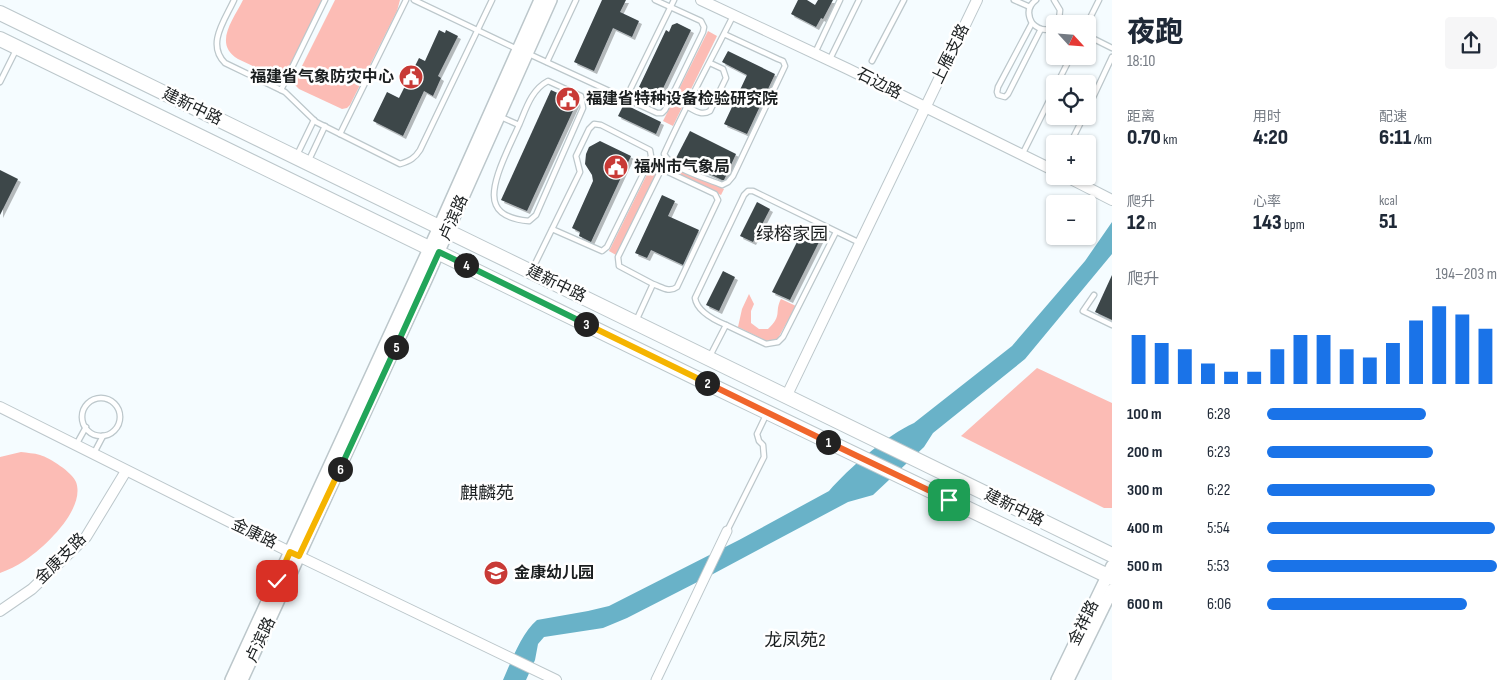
<!DOCTYPE html>
<html lang="zh">
<head>
<meta charset="utf-8">
<style>
  :root { --surface:#fff; --page:#f6f6f7; --text:#1f2937; --muted:#747a83; --accent:#1a73e8 }
  body { margin:0; font-family:"Sofia Sans Condensed","Noto Sans SC",sans-serif; background:var(--page); color:var(--text); height:100vh; display:flex; flex-direction:column; font-size:19px; white-space:nowrap }
  * { box-sizing:border-box; margin:0 }
  p { font-size:16px; color:var(--muted) }
  .icon { flex:none; width:28px; height:28px; fill:none; stroke:currentColor; stroke-width:2; stroke-linecap:round; stroke-linejoin:round }
  .map { position:relative; flex:1; overflow:hidden }
  .details { display:flex; flex-direction:column; background:var(--surface); width:400px }
  .details>* { flex:none }
  .needle { width:32px; rotate:116deg }
  .tools { position:absolute; left:1046px; top:15px; display:grid; gap:10px }
  .tools a { display:grid; place-items:center; width:50px; height:50px; border-radius:5px; background:var(--surface); box-shadow:0 1px 4px #0004; font-size:25px }
  .pin { position:absolute; display:grid; place-items:center; width:42px; height:42px; color:#fff; margin:-21px; border-radius:10px; box-shadow:0 2px 8px #0006 }
  .km { position:absolute; width:25px; height:25px; margin:-12px; border-radius:50%; background:#222; color:#fff; font-size:14px; line-height:25px; text-align:center }
  .round { display:grid; place-items:center; flex:none; width:52px; height:52px; border-radius:5px; background:var(--page) }
  .summary { display:flex; align-items:center; justify-content:space-between; height:85px; padding:0 15px }
  h1 { font-size:28px; font-weight:800; line-height:38px }
  .metrics { display:grid; grid-template-columns:repeat(3,1fr); gap:8px; height:85px; padding:5px 15px }
  .metrics div { display:grid; align-content:center }
  .metrics b { font-size:21px; font-weight:800 }
  .metrics small { font-size:14px; font-weight:400 }
  .metrics p { font-size:14px }
  .chart { height:140px; padding:10px 15px }
  .chart p { display:flex; justify-content:space-between }
  .chart svg { width:100%; height:90px; margin-top:5px; stroke:var(--accent); stroke-width:6 }
  ul { padding:0 15px; list-style:none; font-size:16px }
  li { display:grid; grid-template-columns:80px 60px 1fr; align-items:center; height:38px }
  li i { height:12px; border-radius:6px; background:var(--accent) }
  main { display:flex; flex:1; min-height:0 }
  .map>svg:first-child { display:block }
  .green { fill:#fcbcb5 }
  .water { fill:#69b2c8 }
  .building { fill:#3d464a; filter:url(#shadow) }
  .lines { fill:none; stroke-linecap:round; stroke-linejoin:round }
  .service-casing { stroke:#bcc7cb; stroke-width:7 }
  .minor-casing { stroke:#bcc7cb; stroke-width:11 }
  .tertiary-casing { stroke:#bcc7cb; stroke-width:12 }
  .secondary-casing { stroke:#bcc7cb; stroke-width:14 }
  .primary-casing { stroke:#bcc7cb; stroke-width:16 }
  .service { stroke:#fff; stroke-width:4.5 }
  .minor { stroke:#fff; stroke-width:9 }
  .tertiary { stroke:#fff; stroke-width:10 }
  .secondary { stroke:#fff; stroke-width:11 }
  .primary { stroke:#fff; stroke-width:14 }
  .split-1-casing { stroke:#fff; stroke-width:10 }
  .split-2-casing { stroke:#fff; stroke-width:10 }
  .split-3-casing { stroke:#fff; stroke-width:10 }
  .split-4-casing { stroke:#fff; stroke-width:10 }
  .split-5-casing { stroke:#fff; stroke-width:10 }
  .split-6-casing { stroke:#fff; stroke-width:10 }
  .split-7-casing { stroke:#fff; stroke-width:10 }
  .split-1 { stroke:#f0652b; stroke-width:6 }
  .split-2 { stroke:#f0652b; stroke-width:6 }
  .split-3 { stroke:#f5b400; stroke-width:6 }
  .split-4 { stroke:#22a559; stroke-width:6 }
  .split-5 { stroke:#22a559; stroke-width:6 }
  .split-6 { stroke:#22a559; stroke-width:6 }
  .split-7 { stroke:#f5b400; stroke-width:6 }
  .labels { text-anchor:middle; dominant-baseline:central; stroke-width:5; stroke-linejoin:round; paint-order:stroke }
  .street-label { font-size:16px; fill:#1b1f20; stroke:#fff }
  .poi-label { font-size:16px; font-weight:bold; fill:#1b1f20; stroke:#fff; text-anchor:start }
  .neighbourhood-label { font-size:18px; fill:#1b1f20; stroke:#fff }
</style>
</head>
<body>
<main>
<div class="map">
<svg width="1112" height="680" viewBox="0 0 1112 680">
  <defs>
    <filter id="shadow"><feDropShadow dx="3" dy="3" stdDeviation="0" flood-color="#0004"/></filter>
  </defs>
  <rect width="100%" height="100%" fill="#f5fcff"/>
  <g class="green">
    <path d="M243,0H322L285,77L282,80L238,59C213,44 233,20 243,0Z"/>
    <path d="M335,0H400L397,11L350,105L347,108L342,109L299,89L295,85V80Z"/>
    <path d="M708,31L717,36L673,126L663,121Z"/>
    <path d="M655,158L662,161L616,255L609,251Z"/>
    <path d="M664,161L724,189L721,195L661,167Z"/>
    <path d="M749,294L754,304L751,311V323L759,329H768C783,315 774,312 781,299L796,306L777,340L766,341L738,327L742,309Z"/>
    <path d="M1037,368L1112,403V508H1104L961,436Z"/>
    <path d="M21,452C27,453 34,453 40,455C50,458 72,472 76,482C86,509 44,548 24,561C17,566 8,570 0,573V457Z"/>
  </g>
  <path class="water" d="M1112,222V254L1025,359L933,433L924,447L873,495L848,502L713,574L627,618L603,628L544,637L538,644L535,660L526,680H503C511,662 522,632 537,620L588,611L609,606L739,540L829,491C849,468 887,435 914,423L1012,346L1085,261Z"/>
  <g class="building">
    <path d="M602,0H626L620,12L639,21L632,37L613,28L594,71L574,62Z"/>
    <path d="M798,0H807L815,5L818,0H833L823,19L821,18L816,27L791,14Z"/>
    <path d="M677,23L691,30L656,103L644,97L641,88L639,87L666,30L669,32L672,25Z"/>
    <path d="M439,30L445,33L446,30L458,36L438,76L441,78L433,96L424,91L403,136L373,121L387,92L399,98L419,58L425,61Z"/>
    <path d="M728,51L775,74L747,134L724,124L747,75L722,62Z"/>
    <path d="M551,90L577,102L527,211L501,200Z"/>
    <path d="M624,104L661,122L656,134L618,116Z"/>
    <path d="M690,131L736,154L724,180H722L676,158Z"/>
    <path d="M600,141L631,156L591,242L579,236L580,232L572,228L593,181L592,175L585,164L586,154L589,147Z"/>
    <path d="M0,170L18,179L0,215Z"/>
    <path d="M662,195L675,201L668,216L699,230L683,265L651,250L647,258L635,253Z"/>
    <path d="M757,202L770,209L753,242L740,236Z"/>
    <path d="M805,226L823,234L790,300L772,292Z"/>
    <path d="M723,271L735,277L719,311L706,305Z"/>
    <path d="M1112,275V320L1095,312Z"/>
  </g>
  <g class="lines">
    <defs>
      <g id="service">
        <path d="M234,0C225,20 206,44 225,63L285,92L316,122L400,164C410,161 415,158 420,150L492,0"/>
        <path d="M414,0L517,49"/>
        <path d="M1014,0L1030,7"/>
        <path d="M1036,0C1028,6 1027,14 1032,23C1039,30 1047,32 1055,26"/>
        <path d="M1054,0L1060,10L1059,20L1057,24"/>
        <path d="M1032,23L998,87L997,92L998,95L1005,97L1008,94L1041,29"/>
        <path d="M1087,24L1099,0"/>
        <path d="M724,34L778,59L783,61L785,66L733,176L728,182L722,185C706,178 672,169 664,154C685,107 710,62 733,16"/>
        <path d="M1088,36L1112,48"/>
        <path d="M815,53L840,0"/>
        <path d="M529,54L657,113H662L665,110L703,32L704,27L701,21L655,0"/>
        <path d="M830,59L859,0"/>
        <path d="M872,61L904,0"/>
        <path d="M547,62L576,0"/>
        <path d="M0,82L17,48"/>
        <path d="M1057,84L1071,56"/>
        <path d="M281,90L325,0"/>
        <path d="M626,98L674,0"/>
        <path d="M688,107C695,111 702,116 710,111L726,78L723,69L710,63"/>
        <path d="M1088,108L1112,57"/>
        <path d="M501,117L519,125C511,144 487,187 496,205C501,217 518,220 529,221L536,215L543,199L583,108L581,96L548,81C531,90 526,109 519,125"/>
        <path d="M340,134L406,0"/>
        <path d="M1070,144L1084,116"/>
        <path d="M297,155L314,120"/>
        <path d="M1022,155L1055,89"/>
        <path d="M308,162L325,126"/>
        <path d="M532,270L580,172L576,156L589,129L594,124L601,125L650,150L651,156L647,166L607,247L602,251L552,229"/>
        <path d="M1094,295L1083,311L1112,325"/>
        <path d="M636,321L653,284L619,266L618,257L660,172L664,170L715,194L718,200L677,287C669,293 662,287 653,284"/>
        <path d="M726,325L766,344L778,342L783,337L836,232"/>
        <path d="M710,356L726,325C714,320 697,311 695,298L744,195L748,191H753L860,243"/>
        <circle cx="101" cy="417" r="19"/>
        <path d="M76,445L86,427"/>
        <path d="M94,453L103,436"/>
        <path d="M727,531L764,457L763,445L759,441L757,434L767,413"/>
      </g>
      <path id="minor" d="M656,680L727,531"/>
      <g id="tertiary">
        <path d="M701,0L848,69L1055,171"/>
        <path d="M1065,176L1112,200"/>
        <path d="M787,395L977,0"/>
        <path d="M0,407L290,552L556,680"/>
        <path d="M0,611L32,589L86,537L126,471"/>
      </g>
      <g id="secondary">
        <path d="M231,680L439,227L540,0"/>
        <path d="M242,680L427,278L551,0"/>
        <path d="M1057,680L1112,566"/>
        <path d="M1068,680L1112,590"/>
      </g>
      <g id="primary">
        <path d="M0,13L1112,555"/>
        <path d="M0,39L696,378L1112,578"/>
      </g>
    </defs>
    <use href="#service" class="service-casing"/>
    <use href="#minor" class="minor-casing"/>
    <use href="#tertiary" class="tertiary-casing"/>
    <use href="#secondary" class="secondary-casing"/>
    <use href="#primary" class="primary-casing"/>
    <use href="#service" class="service"/>
    <use href="#minor" class="minor"/>
    <use href="#tertiary" class="tertiary"/>
    <use href="#secondary" class="secondary"/>
    <use href="#primary" class="primary"/>
  </g>
  <g class="lines">
    <defs>
      <path id="split-1" d="M828,442L949,500"/>
      <path id="split-2" d="M707,383L828,442"/>
      <path id="split-3" d="M586,324L707,383"/>
      <path id="split-4" d="M466,265L586,324"/>
      <path id="split-5" d="M396,347L439,252L466,265"/>
      <path id="split-6" d="M340,469L396,347"/>
      <path id="split-7" d="M277,581L290,552L299,556L340,469"/>
    </defs>
    <use href="#split-1" class="split-1-casing"/>
    <use href="#split-2" class="split-2-casing"/>
    <use href="#split-3" class="split-3-casing"/>
    <use href="#split-4" class="split-4-casing"/>
    <use href="#split-5" class="split-5-casing"/>
    <use href="#split-6" class="split-6-casing"/>
    <use href="#split-7" class="split-7-casing"/>
    <use href="#split-1" class="split-1"/>
    <use href="#split-2" class="split-2"/>
    <use href="#split-3" class="split-3"/>
    <use href="#split-4" class="split-4"/>
    <use href="#split-5" class="split-5"/>
    <use href="#split-6" class="split-6"/>
    <use href="#split-7" class="split-7"/>
  </g>
  <defs>
    <symbol id="civic-disc" viewBox="-11 -11 22 22"><circle r="9.5" fill="#c83a36" stroke="#fff"/><path d="M-.6-6.5H3V-4.5H.6V-3L4-1V1h2V6H-6V1h2V-1L-.6-3ZM-1.2 2.5V6h2.4V2.5Z" fill="#fff"/></symbol>
    <symbol id="school-disc" viewBox="-11 -11 22 22"><circle r="9.5" fill="#c83a36" stroke="#fff"/><path d="M0-5L7-2L0 1L-7-2ZM-4 1L0 2.5L4 1V4Q0 6-4 4Z" fill="#fff"/></symbol>
  </defs>
  <g fill-rule="evenodd">
    <use href="#civic-disc" x="397" y="63" width="28" height="28"/>
    <use href="#civic-disc" x="554" y="85" width="28" height="28"/>
    <use href="#civic-disc" x="602" y="153" width="28" height="28"/>
    <use href="#school-disc" x="482" y="559" width="28" height="28"/>
  </g>
  <g class="labels">
    <g class="street-label">
      <text transform="translate(951 54) rotate(-64)">上雁支路</text>
      <text transform="translate(879 84) rotate(27)">石边路</text>
      <text transform="translate(192 107) rotate(26)">建新中路</text>
      <text transform="translate(454 218) rotate(-66)">卢滨路</text>
      <text transform="translate(556 284) rotate(26)">建新中路</text>
      <text transform="translate(1014 508) rotate(26)">建新中路</text>
      <text transform="translate(254 534) rotate(26)">金康路</text>
      <text transform="translate(61 559) rotate(-45)">金康支路</text>
      <text transform="translate(1084 623) rotate(-64)">金祥路</text>
      <text transform="translate(261 640) rotate(-65)">卢滨路</text>
    </g>
    <g class="poi-label">
      <text x="394" y="77" text-anchor="end">福建省气象防灾中心</text>
      <text x="586" y="99">福建省特种设备检验研究院</text>
      <text x="634" y="167">福州市气象局</text>
      <text x="514" y="573">金康幼儿园</text>
    </g>
    <g class="neighbourhood-label">
      <text x="792" y="234">绿榕家园</text>
      <text x="487" y="493">麒麟苑</text>
      <text x="795" y="640">龙凤苑2</text>
    </g>
  </g>
</svg>
<div class="tools">
<a><svg class="needle" viewBox="-14 -14 28 28"><path d="M0-13l5 13h-10z" fill="#e53935"/><path d="M0 13l5-13h-10z" fill="#747a83"/></svg></a>
<a><svg class="icon" aria-label="locate" viewBox="0 0 24 24"><circle cx="12" cy="12" r="6"/><path d="M12 2v4M12 18v4M2 12h4M18 12h4"/></svg></a>
<a>+</a>
<a>−</a>
</div>
<div class="pin" style="left:949px;top:500px;background:#1e9e55"><svg class="icon" aria-label="arrive" viewBox="0 0 24 24"><path d="M6 21V4h12l-3 4 3 4H6"/></svg></div>
<div class="pin" style="left:277px;top:581px;background:#d93025"><svg class="icon" aria-label="check" viewBox="0 0 24 24"><path d="M5 12l5 5 9-10"/></svg></div>
<b class="km" style="left:828px;top:442px">1</b>
<b class="km" style="left:707px;top:383px">2</b>
<b class="km" style="left:586px;top:324px">3</b>
<b class="km" style="left:466px;top:265px">4</b>
<b class="km" style="left:396px;top:347px">5</b>
<b class="km" style="left:340px;top:469px">6</b>
</div>
<section class="details">
<div class="summary"><div><h1>夜跑</h1><p>18:10</p></div><a class="round"><svg class="icon" aria-label="share" viewBox="0 0 24 24"><path d="M12 15V3M7 8l5-5 5 5M5 13v7h14v-7"/></svg></a></div>
<div class="metrics">
<div><p>距离</p><b>0.70<small> km</small></b></div>
<div><p>用时</p><b>4:20</b></div>
<div><p>配速</p><b>6:11<small> /km</small></b></div>
</div>
<div class="metrics">
<div><p>爬升</p><b>12<small> m</small></b></div>
<div><p>心率</p><b>143<small> bpm</small></b></div>
<div><p>kcal</p><b>51</b></div>
</div>
<div class="chart"><p><span>爬升</span>194–203 m</p>
<svg viewBox="0 0 160 44" preserveAspectRatio="none"><path d="M5 44V20M15 44V24M25 44V27M35 44V34M45 44V38M55 44V38M65 44V27M75 44V20M85 44V20M95 44V27M105 44V31M115 44V24M125 44V13M135 44V6M145 44V10M155 44V17"/></svg>
</div>
<ul>
<li><b>100 m</b>6:28<i style="width:69%"></i></li>
<li><b>200 m</b>6:23<i style="width:72%"></i></li>
<li><b>300 m</b>6:22<i style="width:73%"></i></li>
<li><b>400 m</b>5:54<i style="width:99%"></i></li>
<li><b>500 m</b>5:53<i style="width:100%"></i></li>
<li><b>600 m</b>6:06<i style="width:87%"></i></li>
</ul>
</section>
</main>
</body>
</html>
